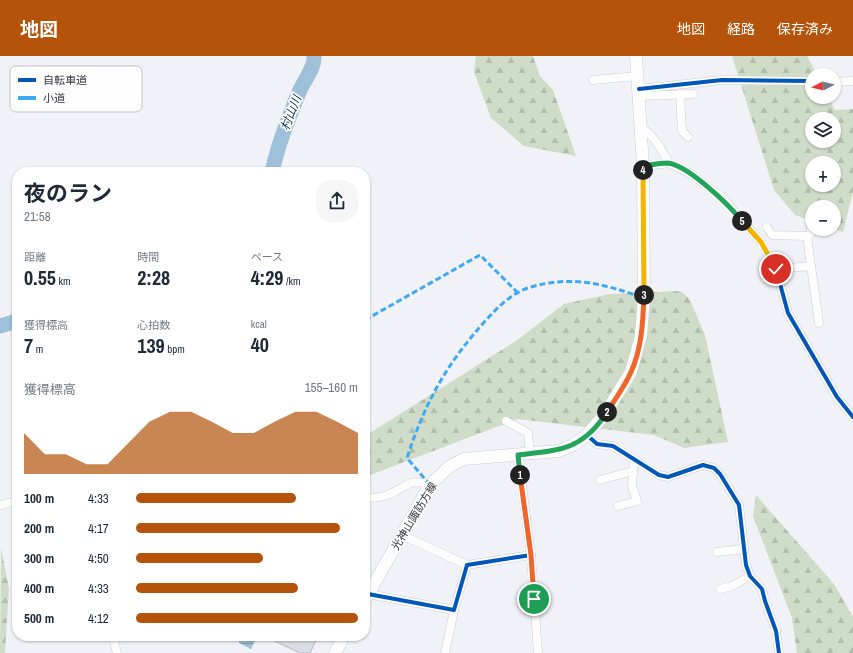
<!DOCTYPE html>
<html lang="ja">
<head>
<meta charset="utf-8">
<style>
  :root { --surface:#fff; --page:#f6f6f7; --text:#1f2937; --muted:#747a83; --accent:#b45309 }
  body { margin:0; font-family:"Archivo Narrow","Noto Sans JP",sans-serif; background:var(--page); color:var(--text); height:100vh; display:flex; flex-direction:column; font-size:15px; white-space:nowrap }
  * { box-sizing:border-box; margin:0 }
  p { font-size:13px; color:var(--muted) }
  .icon { flex:none; width:22px; height:22px; fill:none; stroke:currentColor; stroke-width:2; stroke-linecap:round; stroke-linejoin:round }
  .map { position:relative; flex:1; overflow:hidden }
  .panel { position:absolute; left:12px; top:111px; width:358px; height:474px; display:flex; flex-direction:column; background:var(--surface); border-radius:16px; box-shadow:0 1px 3px #0004 }
  .panel>* { flex:none }
  .needle { width:26px; rotate:263deg }
  .controls { position:absolute; left:805px; top:12px; display:grid; gap:8px }
  .controls a { display:grid; place-items:center; width:36px; height:36px; border-radius:50%; background:var(--surface); box-shadow:0 1px 3px #0004; font-size:20px }
  .pin { position:absolute; display:grid; place-items:center; width:34px; height:34px; color:#fff; margin:-17px; border:2px solid #fff; border-radius:50%; box-shadow:0 1px 4px #0007 }
  .km { position:absolute; width:20px; height:20px; margin:-10px; border-radius:50%; background:#222; color:#fff; font-size:11px; line-height:20px; text-align:center }
  .round { display:grid; place-items:center; flex:none; width:42px; height:42px; border-radius:16px; background:var(--page) }
  .summary { display:flex; align-items:center; justify-content:space-between; height:68px; padding:0 12px }
  h1 { font-size:22px; font-weight:700; line-height:30px }
  .metrics { display:grid; grid-template-columns:repeat(3,1fr); gap:6px; height:68px; padding:4px 12px }
  .metrics div { display:grid; align-content:center }
  .metrics b { font-size:20px; font-weight:700 }
  .metrics small { font-size:11px; font-weight:400 }
  .metrics p { font-size:11px }
  .chart { height:112px; padding:8px 12px }
  .chart p { display:flex; justify-content:space-between }
  .chart svg { width:100%; height:72px; margin-top:4px; fill:var(--accent); opacity:.7 }
  ul { padding:0 12px; list-style:none; font-size:13px }
  li { display:grid; grid-template-columns:64px 48px 1fr; align-items:center; height:30px }
  li i { height:10px; border-radius:5px; background:var(--accent) }
  header { display:flex; align-items:center; gap:24px; box-sizing:border-box; height:56px; padding:0 20px; background:var(--accent); color:#fff }
  header strong { font-size:19px }
  nav { display:flex; gap:22px; margin-inline-start:auto; font-size:14px }
  .map>svg:first-child { display:block }
  .forest { fill:url(#forest-firs); fill-rule:evenodd }
  .water { fill:url(#water-rules) }
  .lines { fill:none; stroke-linecap:round; stroke-linejoin:round }
  .river { stroke:#9ec0d8; stroke-width:15 }
  .building { fill:#dadce7; stroke:#b9babe }
  .street-casing { stroke:#cdced2; stroke-width:9 }
  .secondary-casing { stroke:#cdced2; stroke-width:13 }
  .street { stroke:#fdfdfe; stroke-width:8 }
  .secondary { stroke:#fdfdfe; stroke-width:12 }
  .quiet { stroke:#3fa9f5; stroke-width:3; stroke-dasharray:6 3; stroke-linecap:butt }
  .cycleway-casing { stroke:#fdfefd; stroke-width:6 }
  .cycleway { stroke:#0057b8; stroke-width:4 }
  .split-1-casing { stroke:#fff; stroke-width:8 }
  .split-2-casing { stroke:#fff; stroke-width:8 }
  .split-3-casing { stroke:#fff; stroke-width:8 }
  .split-4-casing { stroke:#fff; stroke-width:8 }
  .split-5-casing { stroke:#fff; stroke-width:8 }
  .split-6-casing { stroke:#fff; stroke-width:8 }
  .split-1 { stroke:#f0652b; stroke-width:5 }
  .split-2 { stroke:#22a559; stroke-width:5 }
  .split-3 { stroke:#f0652b; stroke-width:5 }
  .split-4 { stroke:#f5b400; stroke-width:5 }
  .split-5 { stroke:#22a559; stroke-width:5 }
  .split-6 { stroke:#f5b400; stroke-width:5 }
  .labels { text-anchor:middle; dominant-baseline:central; stroke-width:3.5; stroke-linejoin:round; paint-order:stroke }
  .street-label { font-size:11px; fill:#38393d; stroke:#fdfefd }
  .water-label { font-size:12px; font-style:italic; fill:#022d43; stroke:#fdfefd }
  .key { fill:#fdfefd; stroke:#c2c3c3; stroke-width:1 }
  .key-label { font-size:11px; fill:#38393d }
</style>
</head>
<body>
<header>
<strong>地図</strong>
<nav><a>地図</a><a>経路</a><a>保存済み</a></nav>
</header>
<div class="map">
<svg width="853" height="597" viewBox="0 0 853 597">
  <defs>
    <pattern id="forest-firs" width="22" height="20" patternUnits="userSpaceOnUse"><rect width="22" height="20" fill="#cfdcc8"/><path d="M5 1l3.5 6h-7zM16 11l3.5 6h-7z" fill="#b2bead"/></pattern>
    <pattern id="water-rules" width="6" height="5" patternUnits="userSpaceOnUse"><rect width="6" height="5" fill="#9ec0d8"/><path d="M0 2.5h6" fill="none" stroke="#829db0"/></pattern>
  </defs>
  <rect width="100%" height="100%" fill="#f1f2f7"/>
  <g class="forest">
    <path d="M476,0H533L540,20L553,34L576,100L524,90L491,62L474,16Z"/>
    <path d="M732,0H807L817,19H812V41H828L835,54L853,53V136L843,176L834,173V151H812V165L795,159L774,134ZM812,63H834V85H812ZM812,107H834V129H812Z"/>
    <path d="M680,235L689,242L705,279L728,386L684,392L654,379L517,363L365,421V380L516,285L564,248L609,238Z"/>
    <path d="M756,439L834,528L853,561V597H797L792,562L753,460Z"/>
    <path d="M1,492L9,532L5,597H0Z"/>
  </g>
  <path class="water" d="M235,580H257L251,593L239,587V585L234,582Z"/>
  <g class="lines">
    <g class="river">
      <path d="M272,116C278,88 289,60 300,34C305,23 315,12 314,0"/>
      <path d="M0,270L17,265"/>
    </g>
  </g>
  <path class="building" d="M264,580H318L310,597H300Z"/>
  <g class="lines">
    <defs>
      <g id="street">
        <path d="M593,24L638,20"/>
        <path d="M834,26L853,25"/>
        <path d="M639,33L722,24L812,25"/>
        <path d="M680,38L682,75L688,81"/>
        <path d="M639,40L693,38"/>
        <path d="M641,71C655,81 661,92 669,107"/>
        <path d="M643,110L669,107L691,118L723,142L761,186L776,213L788,257L837,341L853,361"/>
        <path d="M811,170V178L807,180L811,210"/>
        <path d="M767,171L772,179L807,180"/>
        <path d="M776,213L811,210L819,267"/>
        <path d="M506,365L528,377L530,397"/>
        <path d="M587,379L597,388L613,390L659,419L668,421L703,409L714,412L720,418L739,449L746,509L750,520L762,533L765,545L776,575L779,597"/>
        <path d="M518,399L531,499L538,597"/>
        <path d="M600,424L633,415"/>
        <path d="M365,442C373,442 382,442 390,438C408,430 408,422 430,429"/>
        <path d="M0,449L17,445"/>
        <path d="M618,450L637,445L632,430L634,403"/>
        <path d="M402,479L467,509"/>
        <path d="M717,496L744,493"/>
        <path d="M720,533L732,530L750,520"/>
        <path d="M368,538L454,554L467,509L531,499"/>
        <path d="M113,580L117,597"/>
        <path d="M445,597L454,554"/>
      </g>
      <g id="secondary">
        <path d="M365,544L430,429L450,410L464,403L559,395L573,389L587,379L605,358L631,316L641,280L644,242L643,110L636,0"/>
        <path d="M335,597L344,580"/>
      </g>
    </defs>
    <use href="#street" class="street-casing"/>
    <use href="#secondary" class="secondary-casing"/>
    <use href="#street" class="street"/>
    <use href="#secondary" class="secondary"/>
    <g class="quiet">
      <path d="M365,264L480,199L517,236"/>
      <path d="M430,429L407,402C425,346 447,307 487,263C499,250 513,236 531,231C573,219 604,228 644,242"/>
    </g>
    <defs>
      <g id="cycleway">
        <path d="M639,33L722,24L812,25"/>
        <path d="M643,110L669,107L691,118L723,142L761,186L776,213L788,257L837,341L853,361"/>
        <path d="M587,379L597,388L613,390L659,419L668,421L703,409L714,412L720,418L739,449L746,509L750,520L762,533L765,545L776,575L779,597"/>
        <path d="M368,538L454,554L467,509L531,499"/>
      </g>
    </defs>
    <use href="#cycleway" class="cycleway-casing"/>
    <use href="#cycleway" class="cycleway"/>
  </g>
  <g class="lines">
    <defs>
      <path id="split-1" d="M520,419L531,499L534,543"/>
      <path id="split-2" d="M520,419L518,399C559,394 582,395 607,356"/>
      <path id="split-3" d="M607,356C615,343 625,330 631,316C642,292 643,265 644,239"/>
      <path id="split-4" d="M643,114L644,239"/>
      <path id="split-5" d="M643,114V110C651,109 659,107 667,107C687,108 729,149 742,165"/>
      <path id="split-6" d="M742,165L761,186L776,213"/>
    </defs>
    <use href="#split-1" class="split-1-casing"/>
    <use href="#split-2" class="split-2-casing"/>
    <use href="#split-3" class="split-3-casing"/>
    <use href="#split-4" class="split-4-casing"/>
    <use href="#split-5" class="split-5-casing"/>
    <use href="#split-6" class="split-6-casing"/>
    <use href="#split-1" class="split-1"/>
    <use href="#split-2" class="split-2"/>
    <use href="#split-3" class="split-3"/>
    <use href="#split-4" class="split-4"/>
    <use href="#split-5" class="split-5"/>
    <use href="#split-6" class="split-6"/>
  </g>
  <g class="labels">
    <g class="street-label">
      <text transform="translate(414 460) rotate(-59)">光神山諏訪方線</text>
    </g>
    <g class="water-label">
      <text transform="translate(291 57) rotate(-69)">村山川</text>
    </g>
  </g>
  <rect x="10" y="10" width="132" height="46" rx="6" class="key"/>
  <rect x="18" y="22" width="18" height="4" fill="#0057b8"/>
  <rect x="18" y="40" width="18" height="4" fill="#3fa9f5"/>
  <g class="key-label">
    <text x="43" y="28">自転車道</text>
    <text x="43" y="46">小道</text>
  </g>
</svg>
<div class="controls">
<a><svg class="needle" viewBox="-14 -14 28 28"><path d="M0-13l5 13h-10z" fill="#e53935"/><path d="M0 13l5-13h-10z" fill="#747a83"/></svg></a>
<a><svg class="icon" aria-label="layers" viewBox="0 0 24 24"><path d="M12 4l9 5-9 5-9-5zM3 14l9 5 9-5"/></svg></a>
<a>+</a>
<a>−</a>
</div>
<div class="pin" style="left:534px;top:543px;background:#1e9e55"><svg class="icon" aria-label="arrive" viewBox="0 0 24 24"><path d="M6 21V4h12l-3 4 3 4H6"/></svg></div>
<div class="pin" style="left:776px;top:213px;background:#d93025"><svg class="icon" aria-label="check" viewBox="0 0 24 24"><path d="M5 12l5 5 9-10"/></svg></div>
<b class="km" style="left:520px;top:419px">1</b>
<b class="km" style="left:607px;top:356px">2</b>
<b class="km" style="left:644px;top:239px">3</b>
<b class="km" style="left:643px;top:114px">4</b>
<b class="km" style="left:742px;top:165px">5</b>
<section class="panel">
<div class="summary"><div><h1>夜のラン</h1><p>21:58</p></div><a class="round"><svg class="icon" aria-label="share" viewBox="0 0 24 24"><path d="M12 15V3M7 8l5-5 5 5M5 13v7h14v-7"/></svg></a></div>
<div class="metrics">
<div><p>距離</p><b>0.55<small> km</small></b></div>
<div><p>時間</p><b>2:28</b></div>
<div><p>ペース</p><b>4:29<small> /km</small></b></div>
</div>
<div class="metrics">
<div><p>獲得標高</p><b>7<small> m</small></b></div>
<div><p>心拍数</p><b>139<small> bpm</small></b></div>
<div><p>kcal</p><b>40</b></div>
</div>
<div class="chart"><p><span>獲得標高</span>155–160 m</p>
<svg viewBox="0 0 160 44" preserveAspectRatio="none"><path d="M0 44V19L10 32L20 32L30 38L40 38L50 25L60 12L70 6L80 6L90 12L100 19L110 19L120 12L130 6L140 6L150 12L160 19V44z"/></svg>
</div>
<ul>
<li><b>100 m</b>4:33<i style="width:72%"></i></li>
<li><b>200 m</b>4:17<i style="width:92%"></i></li>
<li><b>300 m</b>4:50<i style="width:57%"></i></li>
<li><b>400 m</b>4:33<i style="width:73%"></i></li>
<li><b>500 m</b>4:12<i style="width:100%"></i></li>
</ul>
</section>
</div>
</body>
</html>
